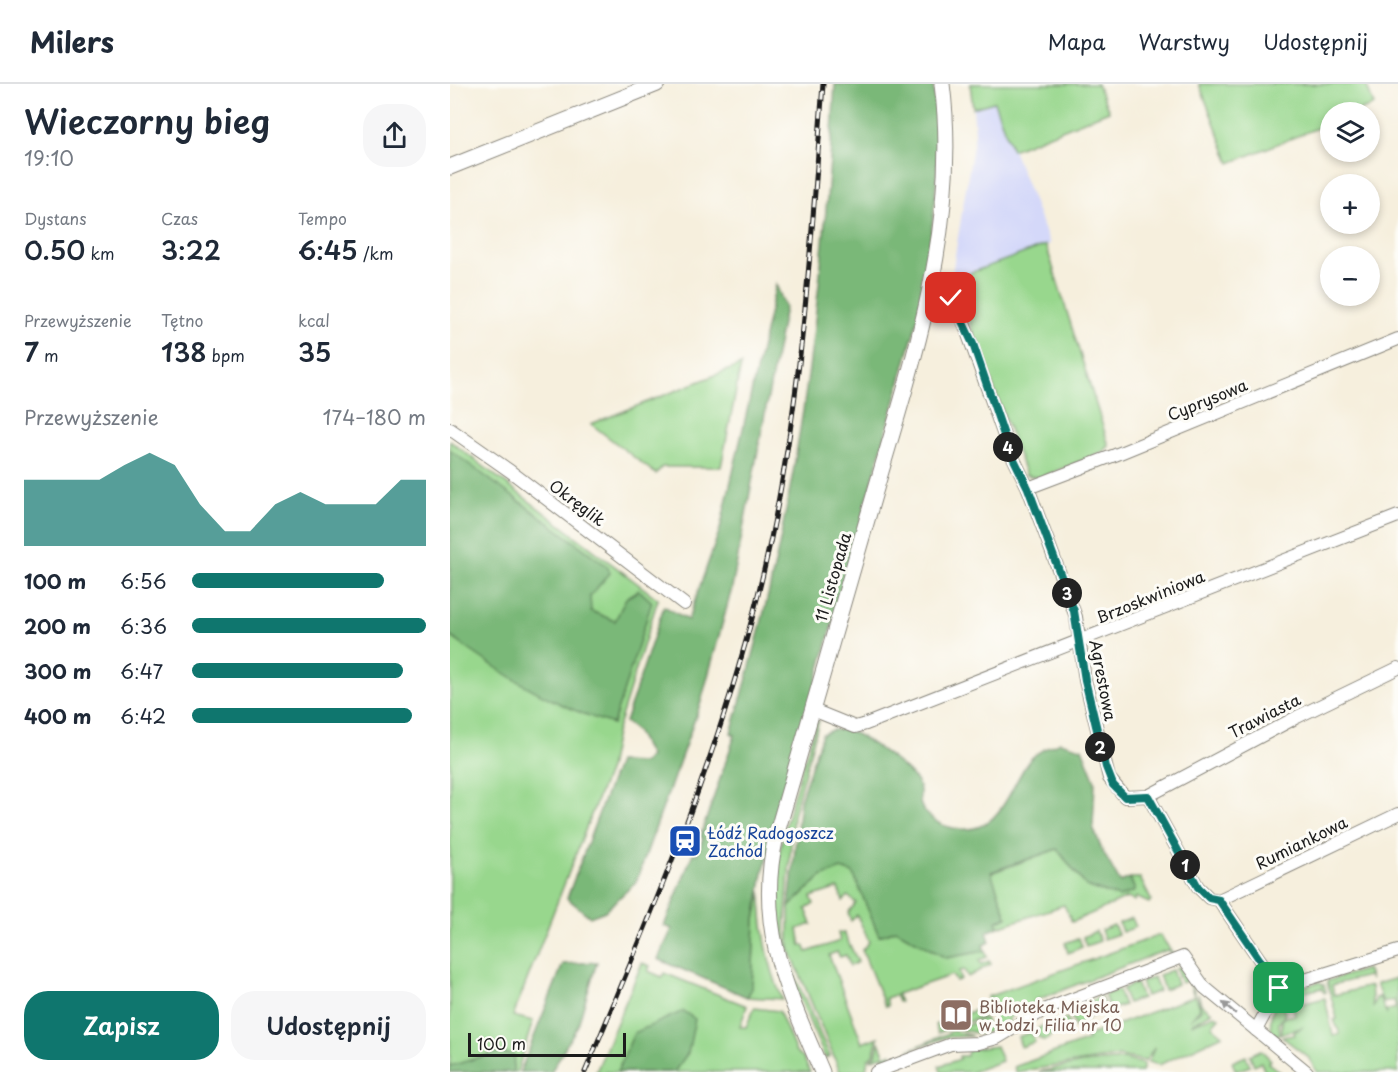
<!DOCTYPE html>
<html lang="pl">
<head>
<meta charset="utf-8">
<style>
  :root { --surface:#fff; --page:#f6f6f7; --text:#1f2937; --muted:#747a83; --line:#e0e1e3; --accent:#0f766e }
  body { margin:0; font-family:"Playpen Sans",sans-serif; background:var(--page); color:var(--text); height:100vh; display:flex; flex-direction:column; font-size:22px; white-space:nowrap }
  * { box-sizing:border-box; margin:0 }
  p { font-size:20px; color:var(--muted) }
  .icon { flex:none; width:33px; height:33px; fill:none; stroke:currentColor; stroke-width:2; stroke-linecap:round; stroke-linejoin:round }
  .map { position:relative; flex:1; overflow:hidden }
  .details { display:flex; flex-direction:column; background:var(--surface); width:450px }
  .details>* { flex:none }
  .tools { position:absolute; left:870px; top:18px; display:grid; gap:12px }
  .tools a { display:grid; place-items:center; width:60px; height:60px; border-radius:50%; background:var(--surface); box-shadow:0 3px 9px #0003; font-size:30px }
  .scale { position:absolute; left:18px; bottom:15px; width:158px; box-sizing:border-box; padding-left:6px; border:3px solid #1c1c1c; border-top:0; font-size:16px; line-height:21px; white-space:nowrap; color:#1c1c1c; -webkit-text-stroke:4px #fdfcf7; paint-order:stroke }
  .pin { position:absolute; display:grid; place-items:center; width:51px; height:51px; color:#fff; margin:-26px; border-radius:12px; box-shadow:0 3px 9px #0006 }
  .km { position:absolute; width:30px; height:30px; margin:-15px; border-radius:50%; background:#222; color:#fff; font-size:16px; line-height:30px; text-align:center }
  .round { display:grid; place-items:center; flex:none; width:63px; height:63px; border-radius:24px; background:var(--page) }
  .head { display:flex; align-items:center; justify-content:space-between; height:102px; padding:0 24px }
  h1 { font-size:33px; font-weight:600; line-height:45px }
  .stats { display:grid; grid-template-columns:repeat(3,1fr); gap:9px; height:102px; padding:6px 24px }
  .stats div { display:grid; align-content:center }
  .stats b { font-size:26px; font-weight:600 }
  .stats small { font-size:16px; font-weight:400 }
  .stats p { font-size:16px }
  .chart { height:168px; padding:12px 24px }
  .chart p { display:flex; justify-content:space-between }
  .chart svg { width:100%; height:108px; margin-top:6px; fill:var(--accent); opacity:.7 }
  .action { display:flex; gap:12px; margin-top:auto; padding:12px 24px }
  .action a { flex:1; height:69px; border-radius:24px; background:var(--accent); color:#fff; font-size:24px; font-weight:600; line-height:69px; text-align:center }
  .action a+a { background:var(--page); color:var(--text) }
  ul { padding:0 24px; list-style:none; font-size:20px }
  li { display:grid; grid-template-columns:96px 72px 1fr; align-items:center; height:45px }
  li i { height:15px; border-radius:8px; background:var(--accent) }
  header { display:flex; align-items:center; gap:36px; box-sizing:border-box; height:84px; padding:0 30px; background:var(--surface); border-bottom:2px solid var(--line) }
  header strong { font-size:28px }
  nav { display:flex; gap:33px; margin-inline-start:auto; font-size:21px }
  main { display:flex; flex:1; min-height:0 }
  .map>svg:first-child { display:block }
  .built { fill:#d4d8f9 }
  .green { fill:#98d78d; stroke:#5a7a54; stroke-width:1.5 }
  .forest { fill:#7ab878; stroke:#4b6a4a; stroke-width:1.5 }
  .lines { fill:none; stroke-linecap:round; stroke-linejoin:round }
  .minor-casing { stroke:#89867c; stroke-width:14 }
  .tertiary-casing { stroke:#89867c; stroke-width:17 }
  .minor { stroke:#fff; stroke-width:12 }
  .tertiary { stroke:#fff; stroke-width:15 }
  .rail-casing { stroke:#1c1c1c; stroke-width:5 }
  .rail { stroke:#fdfcf7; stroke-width:3; stroke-dasharray:9; stroke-linecap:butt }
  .oneway { fill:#999 }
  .route-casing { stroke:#fff; stroke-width:12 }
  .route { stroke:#0f766e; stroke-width:8 }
  .labels { text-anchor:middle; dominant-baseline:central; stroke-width:6; stroke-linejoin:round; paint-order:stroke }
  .street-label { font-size:16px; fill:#1c1c1c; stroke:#fdfcf7 }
  .transit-label { font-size:16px; fill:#164399; stroke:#fdfcf7; text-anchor:start }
  .education-label { font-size:16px; fill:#785e54; stroke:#fdfcf7; text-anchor:start }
</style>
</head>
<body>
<header>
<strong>Milers</strong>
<nav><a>Mapa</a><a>Warstwy</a><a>Udostępnij</a></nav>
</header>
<main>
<section class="details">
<div class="head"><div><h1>Wieczorny bieg</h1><p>19:10</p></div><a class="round"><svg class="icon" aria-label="share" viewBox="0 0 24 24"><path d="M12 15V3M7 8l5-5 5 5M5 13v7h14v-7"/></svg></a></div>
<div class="stats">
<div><p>Dystans</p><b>0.50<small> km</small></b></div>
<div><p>Czas</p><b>3:22</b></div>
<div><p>Tempo</p><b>6:45<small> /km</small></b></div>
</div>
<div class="stats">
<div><p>Przewyższenie</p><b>7<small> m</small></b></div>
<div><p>Tętno</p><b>138<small> bpm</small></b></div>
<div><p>kcal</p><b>35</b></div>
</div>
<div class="chart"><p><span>Przewyższenie</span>174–180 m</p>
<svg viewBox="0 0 160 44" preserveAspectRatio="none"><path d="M0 44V17L10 17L20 17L30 17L40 11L50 6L60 11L70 27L80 38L90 38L100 27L110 22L120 27L130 27L140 27L150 17L160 17V44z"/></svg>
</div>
<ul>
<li><b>100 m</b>6:56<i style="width:82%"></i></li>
<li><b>200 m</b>6:36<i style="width:100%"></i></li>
<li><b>300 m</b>6:47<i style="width:90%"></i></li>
<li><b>400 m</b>6:42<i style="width:94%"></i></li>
</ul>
<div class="action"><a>Zapisz</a><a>Udostępnij</a></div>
</section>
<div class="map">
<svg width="948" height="988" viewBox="0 0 948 988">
  <rect width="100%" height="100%" fill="#fdfcf7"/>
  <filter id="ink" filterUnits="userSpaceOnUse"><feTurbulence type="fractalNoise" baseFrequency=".0167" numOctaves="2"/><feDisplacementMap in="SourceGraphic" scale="12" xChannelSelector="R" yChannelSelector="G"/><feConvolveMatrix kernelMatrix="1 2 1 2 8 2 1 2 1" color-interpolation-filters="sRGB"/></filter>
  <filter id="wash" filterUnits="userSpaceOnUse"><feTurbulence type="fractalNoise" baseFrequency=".008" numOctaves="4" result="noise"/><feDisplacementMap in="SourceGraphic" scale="24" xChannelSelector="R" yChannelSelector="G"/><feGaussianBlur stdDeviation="1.35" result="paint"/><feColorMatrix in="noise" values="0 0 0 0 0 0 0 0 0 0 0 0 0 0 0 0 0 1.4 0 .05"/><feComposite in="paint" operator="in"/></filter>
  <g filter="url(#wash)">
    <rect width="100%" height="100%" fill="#f6efdd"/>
    <path class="built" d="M544,17L600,160L501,196L525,49L523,24Z"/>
    <g class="green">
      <path d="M520,0H647L659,27L562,66L544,18L523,24Z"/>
      <path d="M749,0H916L924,21L906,28H880V39L780,79Z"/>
      <path d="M596,161L659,362L653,368L589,394L576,391L512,218L501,209V196Z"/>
      <path d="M291,281L271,383H212L206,390L141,340Z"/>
      <path d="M0,357L208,515L166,649L159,685L63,932L83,937L67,988H0Z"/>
      <path d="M369,637L343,731L335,844L339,879L380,972L375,974C358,933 337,892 329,849C316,777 346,706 366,638Z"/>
      <path d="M607,765L636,802L669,813L685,807L680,794H690L701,816L699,819L686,813L685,817L677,814L622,838L614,821L548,843L546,838L557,832L541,789Z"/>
      <path d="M391,785L403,789L429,852L446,846L496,874L535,867L537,873L529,876L531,880L539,877L541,880L518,893L514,886L509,887L511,895L506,897L502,891L447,910L450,918H448L445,911L436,914L438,922H435L412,866L419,858L407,831L401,837L398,829L406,819L398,812L393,817L388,804L361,813L364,820L356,825L362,840L348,845L351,862L354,861L357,868L390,857L388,849H394L408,878L400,882L396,871L390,873L387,868L379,871L412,959L428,953L424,969L418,975L416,986L390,988L339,864V823L371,793Z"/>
      <path d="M311,807C311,845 318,880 332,915L297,913L302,904L305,836Z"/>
      <path d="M682,834L686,843L672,848L669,839Z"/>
      <path d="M664,841L668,850L654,855L651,846Z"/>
      <path d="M646,847L650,857L636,862L633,853Z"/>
      <path d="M710,851L724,871L721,872L719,866L711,868L584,917L587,925L579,931L573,923L558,935L562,941L549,947L546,945L537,913Z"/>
      <path d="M629,854L632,863L618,869L615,859Z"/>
      <path d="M192,879L200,882L198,887L212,893L214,889L297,922L290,943H296L304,924L329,927L346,968L353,973L360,988H146Z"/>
      <path d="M730,883L740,896L750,924L740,936L751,926L748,910L751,920L762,928L741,940L765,931L769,934L762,942L773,951L709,981L698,978L705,963L695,977L669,972L566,988L564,983L638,956L637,952L744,912L739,896L731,899L726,884Z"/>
      <path d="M917,885L921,896L918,892L882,901L884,911L921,902L923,924L926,914L929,913L937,931L936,927L946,924L944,916L933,919L926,900L947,894L948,988H867L858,973L832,953L845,951L844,948L853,943L832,950V937L835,933L845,931L843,922L875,914L883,952L890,950L884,936L887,935L877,897Z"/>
      <path d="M722,886L727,900L714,906L709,891Z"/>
      <path d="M704,893L709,907L696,912L691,898Z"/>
      <path d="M869,898L874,901L876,908L874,909L872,904L831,914L835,930L829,939L830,950L825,952C815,939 824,922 832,909Z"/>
      <path d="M686,899L692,914L678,919L672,905Z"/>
      <path d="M668,906L674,921L660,926L654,911Z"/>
      <path d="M651,913L656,927L642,932L637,918Z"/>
      <path d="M633,920L639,934L625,943L621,933L624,923Z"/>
      <path d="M529,925L532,933L506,942L503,934Z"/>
      <path d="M535,934L540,947L531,950L508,945Z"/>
      <path d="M617,934L621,945L607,950L603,939Z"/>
      <path d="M499,935L502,944L488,949L485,941Z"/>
      <circle cx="594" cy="949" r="7"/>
      <path d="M503,947L522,952L497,953L459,966Z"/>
      <path d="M581,948L585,958L571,963L568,953Z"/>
      <path d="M429,958L435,972L442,969L440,977L435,979L432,972L420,976L426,970Z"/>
      <path d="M546,962L552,977L522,988H491L489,982L510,975L509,972H517L518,966Z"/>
      <path d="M811,966L821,976L818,979L830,988H815L811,978L804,981L800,971Z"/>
      <path d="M796,972L800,982L786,987L782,978Z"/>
      <path d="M674,975L694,980L692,988H589L632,979Z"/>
    </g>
    <g class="forest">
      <path d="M385,0H483C494,79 482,152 469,230L313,789L305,836L302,904L297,913L208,875L222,845L214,842L243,769L247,770L253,754L250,753L285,651L281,649C347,434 372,223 385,0Z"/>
      <path d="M326,200L335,223L282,504L251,618L186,798L155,827L140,833L117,814L168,678L194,679L200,672L186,647L175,638L214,522L238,536L270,445Z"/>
      <path d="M0,366L157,482L160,489L140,512L141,527L165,537L176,514L189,506L202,518L163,640C104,623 50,588 0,552Z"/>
      <path d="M382,646C387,646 394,645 400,647C416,654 459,684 468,700C472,707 469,710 470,717C471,730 488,740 499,743C547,756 557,710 576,681C583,669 598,663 610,658L632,664L645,697L643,743L652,766L670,798L680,794L685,807L669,813L636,802L607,765L541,788L557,833L546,838L548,843L537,848L540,858L533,861L535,867L496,874L446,846L429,852L403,789L391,785L371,793L339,823L350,716L372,650Z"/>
      <path d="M147,878L128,941L101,988H70L113,880Z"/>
      <path d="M233,927L245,935L238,969L224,988H167L184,949Z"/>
      <path d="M47,968L64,971L63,988H0V982Z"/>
    </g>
  </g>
  <g filter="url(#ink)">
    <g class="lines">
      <defs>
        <g id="minor">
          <path d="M479,207L501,214L510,228L558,363L578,404L626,533L635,596L659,694L675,713L698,712L847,633L948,584"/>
          <path d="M0,345L60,387L234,520"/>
          <path d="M578,404L665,371L948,255"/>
          <path d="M363,626L405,643L416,640L948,432"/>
          <path d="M698,712L748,803L759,814L769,816L829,904L806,946"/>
          <path d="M769,816L948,730"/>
          <path d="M829,904L948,867"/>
          <path d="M426,988L501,960L529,959L547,954L594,926L733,873L754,903L857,988"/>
        </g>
        <g id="tertiary">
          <path d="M0,83L207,0"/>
          <path d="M372,988C337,906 305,843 326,752C359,637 392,523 425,408C463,277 510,139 492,0"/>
        </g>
      </defs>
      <use href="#minor" class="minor-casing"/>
      <use href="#tertiary" class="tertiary-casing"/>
      <use href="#minor" class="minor"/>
      <use href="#tertiary" class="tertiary"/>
      <defs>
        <path id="rail" d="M135,988C204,825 273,663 313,490C351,329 361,164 373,0"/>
      </defs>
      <use href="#rail" class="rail-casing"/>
      <use href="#rail" class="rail"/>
    </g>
    <defs><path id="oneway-solid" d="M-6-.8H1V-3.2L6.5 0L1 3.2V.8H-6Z" transform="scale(1.5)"/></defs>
    <use class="oneway" href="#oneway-solid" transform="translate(779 924) rotate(-140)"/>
  </g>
  <g class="lines" filter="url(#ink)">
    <defs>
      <path id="route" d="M501,214L523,260L558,363L578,404L624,527L635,596L656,683L663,701L675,713L698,712L748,803L759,814L769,816L829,904"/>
    </defs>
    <use href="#route" class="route-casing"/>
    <use href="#route" class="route"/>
  </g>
  <defs>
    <symbol id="station-square" viewBox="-11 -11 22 22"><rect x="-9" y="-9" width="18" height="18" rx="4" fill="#1a4fb4" stroke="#fdfcf7"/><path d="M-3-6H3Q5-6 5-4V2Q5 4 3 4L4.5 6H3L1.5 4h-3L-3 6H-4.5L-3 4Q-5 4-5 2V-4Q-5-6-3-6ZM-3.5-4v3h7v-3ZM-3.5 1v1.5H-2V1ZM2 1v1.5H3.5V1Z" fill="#fff"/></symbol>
    <symbol id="library-square" viewBox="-11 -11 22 22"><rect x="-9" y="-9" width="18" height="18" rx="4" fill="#8d6e63" stroke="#fdfcf7"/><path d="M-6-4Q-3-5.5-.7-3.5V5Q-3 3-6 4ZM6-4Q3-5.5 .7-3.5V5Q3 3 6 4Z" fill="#fff"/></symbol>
  </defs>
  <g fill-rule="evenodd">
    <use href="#station-square" x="216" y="738" width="38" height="38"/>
    <use href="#library-square" x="487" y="912" width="38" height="38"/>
  </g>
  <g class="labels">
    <g class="street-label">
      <text transform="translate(757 315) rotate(-22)">Cyprysowa</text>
      <text transform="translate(128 418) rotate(37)">Okręglik</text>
      <text transform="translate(382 493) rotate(-74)">11 Listopada</text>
      <text transform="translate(700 512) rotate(-22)">Brzoskwiniowa</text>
      <text transform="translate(654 596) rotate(79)">Agrestowa</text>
      <text transform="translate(814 631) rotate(-27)">Trawiasta</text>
      <text transform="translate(851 758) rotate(-26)">Rumiankowa</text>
    </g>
    <g class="transit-label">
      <text x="258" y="748">Łódź Radogoszcz<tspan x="258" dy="18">Zachód</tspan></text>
    </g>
    <g class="education-label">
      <text x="529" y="922">Biblioteka Miejska<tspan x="529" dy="18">w Łodzi, Filia nr 10</tspan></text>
    </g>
  </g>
</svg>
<div class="tools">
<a><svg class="icon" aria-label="layers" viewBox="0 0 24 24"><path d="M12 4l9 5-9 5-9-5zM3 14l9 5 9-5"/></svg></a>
<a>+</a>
<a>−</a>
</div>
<div class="scale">100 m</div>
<div class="pin" style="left:829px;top:904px;background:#1e9e55"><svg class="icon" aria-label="arrive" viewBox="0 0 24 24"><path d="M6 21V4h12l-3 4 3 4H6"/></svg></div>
<div class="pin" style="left:501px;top:214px;background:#d93025"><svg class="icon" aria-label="check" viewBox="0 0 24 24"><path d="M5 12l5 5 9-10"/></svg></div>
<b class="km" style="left:735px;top:781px">1</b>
<b class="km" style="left:650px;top:663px">2</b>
<b class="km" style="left:617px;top:509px">3</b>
<b class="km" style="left:558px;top:363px">4</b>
</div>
</main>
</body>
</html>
